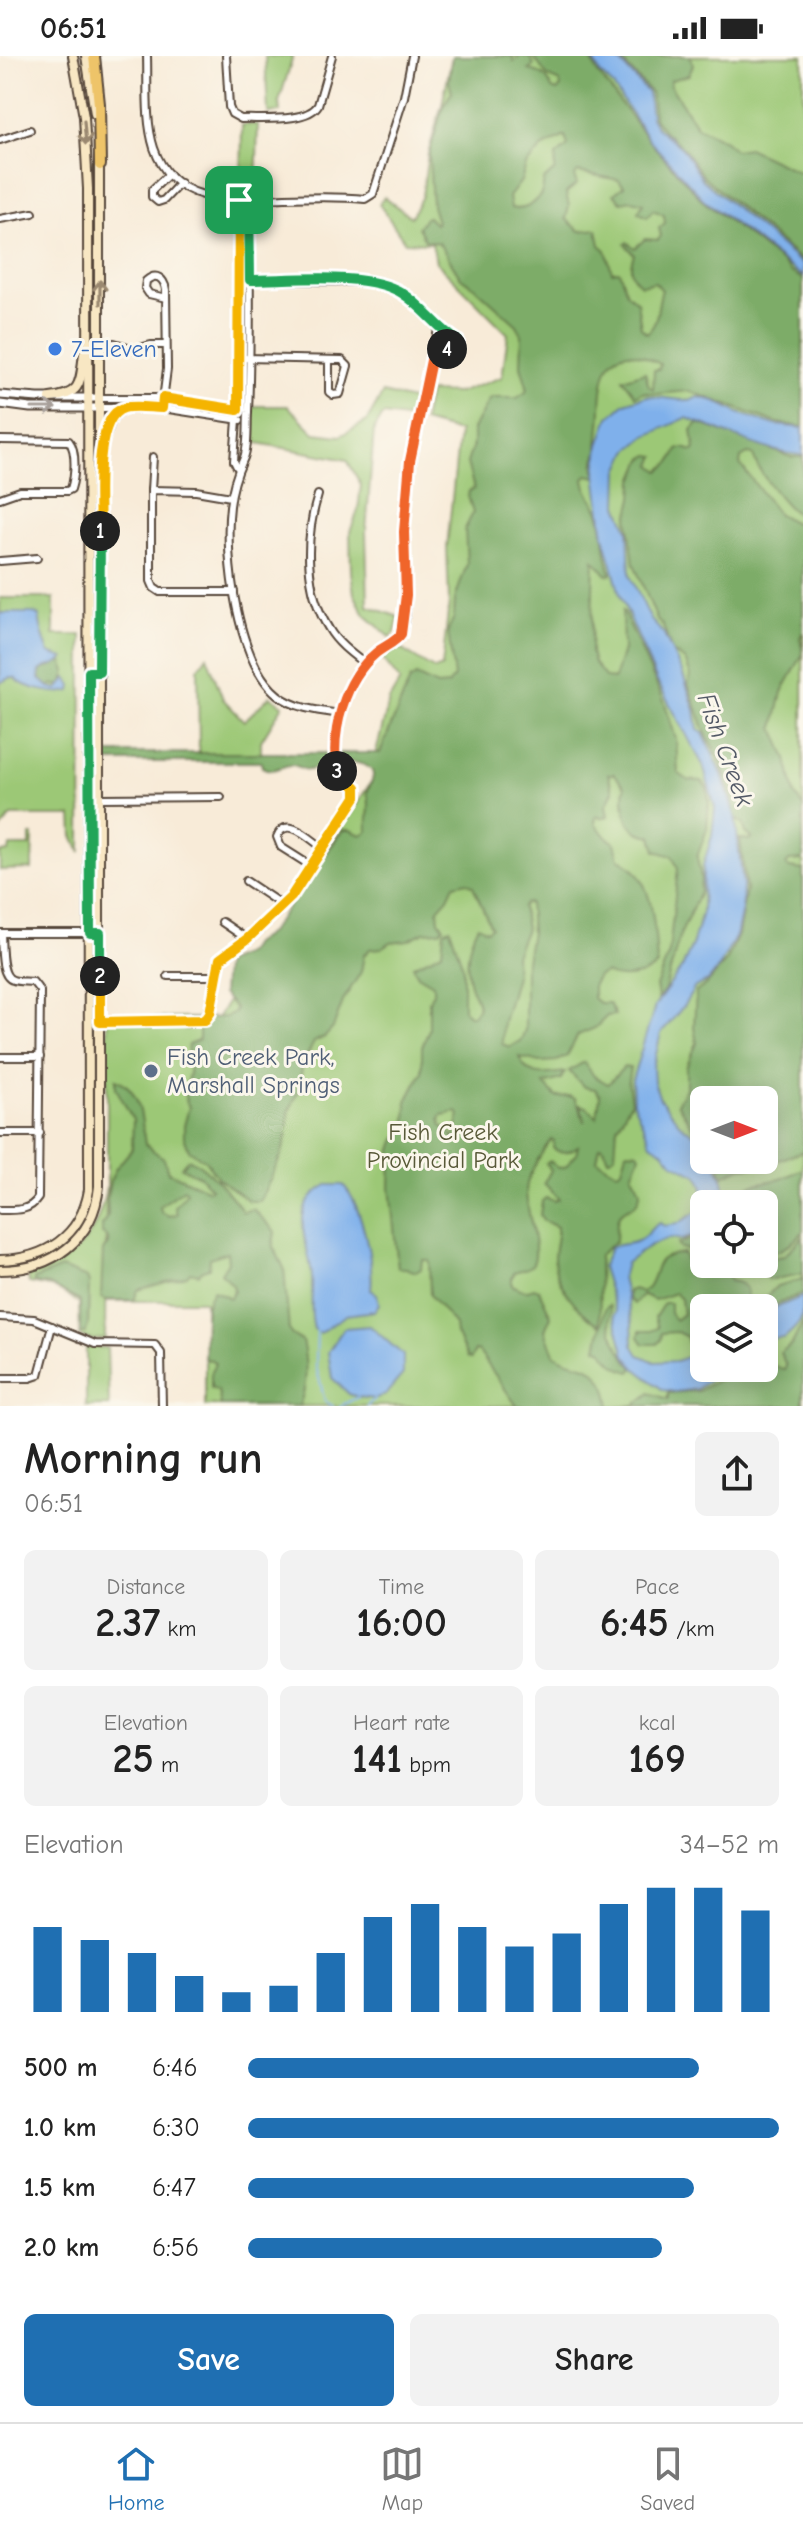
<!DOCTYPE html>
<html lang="en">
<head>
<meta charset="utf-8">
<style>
  :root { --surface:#fff; --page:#f2f2f2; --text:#222; --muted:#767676; --line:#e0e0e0; --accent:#1f6fb2 }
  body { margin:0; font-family:"Comic Neue",sans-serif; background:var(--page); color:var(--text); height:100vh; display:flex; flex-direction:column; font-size:30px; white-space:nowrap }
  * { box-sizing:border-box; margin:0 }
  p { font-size:26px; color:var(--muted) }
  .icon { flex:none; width:44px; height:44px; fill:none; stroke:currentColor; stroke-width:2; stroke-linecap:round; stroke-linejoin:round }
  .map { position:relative; height:1350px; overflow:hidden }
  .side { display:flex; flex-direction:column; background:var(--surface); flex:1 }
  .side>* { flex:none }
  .needle { width:52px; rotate:90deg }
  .tools { position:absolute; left:690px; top:1030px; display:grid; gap:16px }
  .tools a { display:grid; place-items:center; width:88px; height:88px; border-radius:12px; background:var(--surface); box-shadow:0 4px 20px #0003; font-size:40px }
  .pin { position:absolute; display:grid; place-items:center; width:68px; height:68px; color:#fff; margin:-34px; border-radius:16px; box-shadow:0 4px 12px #0006 }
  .km { position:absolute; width:40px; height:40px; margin:-20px; border-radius:50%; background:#222; color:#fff; font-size:22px; line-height:40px; text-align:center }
  .round { display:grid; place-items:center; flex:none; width:84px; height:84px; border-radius:12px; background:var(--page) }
  .headline { display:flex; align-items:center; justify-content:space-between; height:136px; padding:0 24px }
  h1 { font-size:44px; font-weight:600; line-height:60px }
  .stats { display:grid; grid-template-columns:repeat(3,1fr); gap:12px; height:136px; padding:8px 24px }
  .stats div { display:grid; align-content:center; border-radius:12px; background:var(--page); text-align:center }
  .stats b { font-size:40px; font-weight:600 }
  .stats small { font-size:22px; font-weight:400 }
  .stats p { font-size:22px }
  .chart { height:224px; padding:16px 24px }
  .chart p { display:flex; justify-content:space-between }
  .chart svg { width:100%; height:144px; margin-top:8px; stroke:var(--accent); stroke-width:6 }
  .cta { display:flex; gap:16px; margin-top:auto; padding:16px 24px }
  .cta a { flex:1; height:92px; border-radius:12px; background:var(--accent); color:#fff; font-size:32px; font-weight:600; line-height:92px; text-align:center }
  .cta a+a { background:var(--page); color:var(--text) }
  ul { padding:0 24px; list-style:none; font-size:26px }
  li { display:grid; grid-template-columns:128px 96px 1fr; align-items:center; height:60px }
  li i { height:20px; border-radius:10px; background:var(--accent) }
  .status { display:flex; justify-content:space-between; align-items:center; height:56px; padding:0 40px; background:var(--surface); direction:ltr }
  .status svg { height:22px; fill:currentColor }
  .tabs { display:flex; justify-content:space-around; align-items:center; height:112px; border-top:2px solid var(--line); background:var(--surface); font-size:22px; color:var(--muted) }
  .tabs a { display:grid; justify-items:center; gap:4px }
  .tabs .active { color:var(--accent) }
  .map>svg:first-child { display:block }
  .green { fill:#9cc876; stroke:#6c794a; stroke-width:2; fill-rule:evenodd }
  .forest { fill:#7dac67; stroke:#5c6b42; stroke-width:2; fill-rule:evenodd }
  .water { fill:#7fb0eb; stroke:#5d6d84; stroke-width:2 }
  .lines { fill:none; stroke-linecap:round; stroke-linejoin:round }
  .stream { stroke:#7fb0eb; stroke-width:2 }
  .minor-casing { stroke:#57473a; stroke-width:10 }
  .tertiary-casing { stroke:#57473a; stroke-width:11 }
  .secondary-casing { stroke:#57473a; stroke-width:12 }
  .motorway-casing { stroke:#57473a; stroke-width:14 }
  .minor { stroke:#fff; stroke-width:6 }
  .tertiary { stroke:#fff; stroke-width:7 }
  .secondary { stroke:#f8e7c3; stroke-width:8 }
  .motorway { stroke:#eec469; stroke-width:10 }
  .oneway { stroke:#9a8870 }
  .oneway2 { stroke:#a79f9a }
  .split-1-casing { stroke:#fff; stroke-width:16 }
  .split-2-casing { stroke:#fff; stroke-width:16 }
  .split-3-casing { stroke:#fff; stroke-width:16 }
  .split-4-casing { stroke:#fff; stroke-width:16 }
  .split-5-casing { stroke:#fff; stroke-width:16 }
  .split-1 { stroke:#f5b400; stroke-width:10 }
  .split-2 { stroke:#22a559; stroke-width:10 }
  .split-3 { stroke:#f5b400; stroke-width:10 }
  .split-4 { stroke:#f0652b; stroke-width:10 }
  .split-5 { stroke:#22a559; stroke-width:10 }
  .shop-dot { fill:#3f7fe0; stroke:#fbf7ec; stroke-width:3 }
  .service-dot { fill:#5c6f8a; stroke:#fbf7ec; stroke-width:3 }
  .labels { text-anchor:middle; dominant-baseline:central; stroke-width:6; stroke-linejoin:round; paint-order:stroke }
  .shop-label { font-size:24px; fill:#366cbe; stroke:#fbf7ec; text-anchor:start }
  .service-label { font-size:24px; fill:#4e5e75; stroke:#fbf7ec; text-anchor:start }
  .park-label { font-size:24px; fill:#585938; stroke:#fbf7ec }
  .water-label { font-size:26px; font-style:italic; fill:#535966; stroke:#fbf7ec }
</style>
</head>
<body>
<div class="status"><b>06:51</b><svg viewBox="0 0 49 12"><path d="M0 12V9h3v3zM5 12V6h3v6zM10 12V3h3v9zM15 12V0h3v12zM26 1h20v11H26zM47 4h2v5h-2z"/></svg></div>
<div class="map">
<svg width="803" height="1350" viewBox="0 0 803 1350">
  <rect width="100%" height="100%" fill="#fbf7ec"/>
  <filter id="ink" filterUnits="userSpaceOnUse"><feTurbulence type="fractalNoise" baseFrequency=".0125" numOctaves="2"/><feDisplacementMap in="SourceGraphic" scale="16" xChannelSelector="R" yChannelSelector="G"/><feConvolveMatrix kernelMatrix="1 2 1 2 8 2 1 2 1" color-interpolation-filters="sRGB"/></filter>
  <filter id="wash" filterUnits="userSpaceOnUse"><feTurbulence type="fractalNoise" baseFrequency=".006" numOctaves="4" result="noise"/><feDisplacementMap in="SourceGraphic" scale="32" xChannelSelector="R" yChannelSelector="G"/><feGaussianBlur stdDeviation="1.8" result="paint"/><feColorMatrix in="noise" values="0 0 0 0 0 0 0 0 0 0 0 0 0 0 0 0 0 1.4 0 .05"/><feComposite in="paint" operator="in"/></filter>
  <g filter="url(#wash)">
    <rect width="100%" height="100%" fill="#f8ebd8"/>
    <g class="green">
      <path d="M265,0H293L279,46L280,56L268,57Z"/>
      <path d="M452,0H803V1350H205V1245H107V962H217L384,706L386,697H376L389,644L400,625L381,601L399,592L435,614L442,611L449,546L447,491L459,376L423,366L429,336L458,337L502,321L508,278L436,206L432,187L405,186L379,148L384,141L411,161L422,140L428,98L442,49ZM704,1044H764V1104H704ZM704,1148H764V1208H704ZM704,1252H764V1312H704Z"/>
      <path d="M258,68L256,138L241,139L242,69Z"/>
      <path d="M383,337L416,345L412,363L383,359L374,374L366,476L368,550L399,561L395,577L390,581L365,559L354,538L351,516L350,476L358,454L361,429L347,404L252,386L253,350H288L315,377L340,380L367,365Z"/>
      <path d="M0,542H54V579H82L81,796L73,780L72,760H11L0,775Z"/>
      <path d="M207,600L223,643L244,665L270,640L283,649L261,685V697H199L198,613Z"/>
      <path d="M30,779H33L32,813L0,814V797L9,796L10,790H30Z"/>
      <path d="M106,1131L105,1283L91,1284L80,1280L79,1247L55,1232L29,1227L28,1219C76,1206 99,1178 106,1131Z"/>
      <path d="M86,1290L107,1292L109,1350H86Z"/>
    </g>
    <g class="forest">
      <path d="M452,0H512L514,6L520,0H529L534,9L529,14C541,16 548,21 552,33L557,35L561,31L560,26L548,21L533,0H590L597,16L651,87L703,145L785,209L791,216L803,223V371L777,367L689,335L657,338L643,336L636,340L623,323L645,316L649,330L653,333L654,314L659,313L660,308C612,280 602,309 601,352C601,367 598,381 598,396C594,404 593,414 598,421L587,419L584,423C585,437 597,446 600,459C605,479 604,498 611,518L607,519L594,504L591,596L594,607L606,622L614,623L623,594L622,555L624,556L664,645L676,683L678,717L687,724L702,725L707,732L709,747L707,773L697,801L701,822L700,836L680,879L665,934L658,943L656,930L669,897L678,812L672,800L656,795L652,780C647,779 642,778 638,776C623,766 623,744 625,730L614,718H608L613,735L606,750L608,760L603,762L596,760L595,767L606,781L615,787L619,803C655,818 655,875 657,909C645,921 620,925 606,917L598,920L593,928V942L599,947H609L615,959L607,960L595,972L578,979L567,1000L557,1005L540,1006L519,1001C528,1023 545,1019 565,1016L561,1023L544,1028L556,1041L569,1040L575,1042L585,1066L580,1049L587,1051L597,1061L600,1040L595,1033L584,1031L569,1015L584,1006L594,1020L608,1028L624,1011L630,1012L628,1024L631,1046L617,1071L615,1099L608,1103L603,1091L600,1090L597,1104L617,1116L622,1113L627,1095L638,1096L640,1099L632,1119C638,1131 645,1135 635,1149C614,1157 617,1163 616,1185L599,1199L600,1269C579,1257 554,1227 554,1202C554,1191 558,1182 557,1171L544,1165L540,1159L542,1145L546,1142L554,1145L559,1143L544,1127L551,1114L546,1107L550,1105L558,1112L565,1111L576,1099L578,1090C571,1095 561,1099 553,1092L554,1085L551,1084C543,1094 530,1116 527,1128C522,1148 543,1194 532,1209C529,1213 520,1214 515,1216L512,1221V1229L525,1235L534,1232L539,1234L551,1260L545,1274L554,1298C563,1305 572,1306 583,1309C601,1314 608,1334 610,1350H517L479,1296L475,1295L471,1303L468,1302L456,1278L455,1269L430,1239L429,1204H422L421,1213L416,1216L406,1212H398L390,1131L391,1097L395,1085L406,1070L407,1045L422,1016V991L429,973V945L433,936V928L418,919L413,910L442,896L444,875L450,872L463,911V953L468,959H474L478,950C477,942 474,939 471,932C464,913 468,885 478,869L487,874L491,871L473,830L467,826L454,829L448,842L438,853L439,865L444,871L440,875L424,876L408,884L391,886L382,892L370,893L364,899L361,916L344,943L333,972L325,981L314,986L302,1010L300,1031L289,1056L287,1078L281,1100L260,1145H249L218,1122L205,1104L189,1094L184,1081V1070L189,1051C181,1036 186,1033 189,1017C191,1009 186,998 188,989L199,984V973H185L182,968L188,963L225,961L234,957L235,952L222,938L224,911L227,906L247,897L253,888L269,877L343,774H350L361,779L368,775C366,762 372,749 367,737C369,731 373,725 373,719C372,704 339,705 328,707C321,708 316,713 310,714C303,715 298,709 292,709C280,709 276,718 262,711L261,706H107V697H380L410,624L416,620L437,630L448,629L454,621L448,575L454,561L455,543L467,508L465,473L473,457L468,440L469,435L474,433L467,407L473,389V373L490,342H517L526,336L527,330L521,310L522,279L517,269L477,233L461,222L439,187L425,184L418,171L425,162L428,161L435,168L437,166L432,150L429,98L443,50L452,36L449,26ZM565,80L568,90L556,100L555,114L543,125C545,142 528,156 511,152L509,141L521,125L526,109L542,92ZM578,116L619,124L624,130L614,138L621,146L632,144L643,147L638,156L647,161L653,154L664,159L665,167L659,172L661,180L658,184L645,183L635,192L627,186L625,188L634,198C629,212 629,219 641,229L655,226L662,234C656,249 660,266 647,277L641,272L637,246L627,237L619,215L612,216L606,194L600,189L597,173L580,175L566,163L569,150L566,137L577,128L574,120ZM529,847L531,876L525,911V974L521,984L510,991L502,988L503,966L516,920L515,899L526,873L522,851L524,848ZM458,1056L460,1059L454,1083L449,1074L442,1070L440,1063L442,1059Z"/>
      <path d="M617,0H690L693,9L689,19L671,24L670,29L697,71L722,83L735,94L748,92L803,118V206L704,121L684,93L664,75L654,62L651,37Z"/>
      <path d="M698,367L791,401H803V461C788,457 757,414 753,399L748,398L741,402L740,408L778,458L803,471V575L800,582L803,598L782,636L774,672L787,703L795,739L803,751V804L789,805L786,809L789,812L803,814V1095L766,1109L741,1112L722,1120L720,1109L714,1107L715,1104H764V1044H704L703,1079L694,1074L677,1047L686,1033V1012L697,987L694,972L696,936L708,927L727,904L738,879L746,834L740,783L749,784L752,782L746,777L743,768L734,762L732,740L719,702L706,678L688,628L691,620L685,604L672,596L663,570L657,564L634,508L628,462L633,442L634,424L643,403L650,399L656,400L652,409L660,415L671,406L678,394L683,392L693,395L695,393L692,374Z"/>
      <path d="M62,605L66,615L62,630L52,628L50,631L41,625L40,615Z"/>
      <path d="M116,1023C143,1034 141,1065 145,1088L164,1103L168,1116L209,1134L211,1132L200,1120L181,1111L188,1103C203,1106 235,1143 243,1156L253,1153L275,1175L273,1190L284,1212L289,1275L292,1279L302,1285C307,1307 308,1329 299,1350H221L218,1335L211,1332V1318L215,1307L212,1304L204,1303C206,1282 201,1252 213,1234L230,1242L234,1235L233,1229L221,1217L228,1206L227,1196L210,1202L209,1212L202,1214L199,1218L190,1216L187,1220L138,1234L134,1244H105L101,1242L103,1194L108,1188V1182L102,1178V1169L108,1159L107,1142L110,1125L116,1112L132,1093L133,1064L116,1032ZM184,1133L187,1136L175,1151L177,1158L169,1160L161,1156L160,1150Z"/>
      <path d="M803,1113V1176C792,1187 780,1198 764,1198V1148H728L729,1138L755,1128L781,1123Z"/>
      <path d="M704,1177V1199L678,1191V1188Z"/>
      <path d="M803,1180V1218L769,1224L751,1210L764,1208V1203L784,1200Z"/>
      <path d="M683,1197L690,1213L694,1202L704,1203V1208H730L727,1215L730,1225C748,1227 750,1236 743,1252H704V1288L688,1289L687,1281L677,1276L662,1277L661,1284L657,1288H644L639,1281L640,1275H651L658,1272L655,1261L664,1247H670V1257L675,1264L683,1258L681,1243L675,1237L655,1244L643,1239L634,1248L628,1243V1235L634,1233L641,1236L648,1232C661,1212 649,1201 683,1197Z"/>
      <path d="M61,1212L87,1222L89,1227L88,1270L85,1277H80V1245L49,1229L34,1227V1223Z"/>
      <path d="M803,1223V1237L764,1254L749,1252L767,1240L777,1230Z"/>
      <path d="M609,1249L611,1254C606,1274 621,1298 634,1312L631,1316C620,1314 606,1303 602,1293L597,1292L605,1253Z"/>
      <path d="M803,1266V1350H626L635,1349L650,1337L668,1343V1337L698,1335L737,1313L757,1314L775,1310L785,1314L786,1309L780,1297L792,1288Z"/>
    </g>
    <g class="water">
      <path d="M591,0H615L648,37L651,61L657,72L682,92L703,124L803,209V221L704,144L650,85L613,30L600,17Z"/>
      <path d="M647,340L690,345L698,341L715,345L738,357L775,369L803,372V399C763,397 724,374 686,362L646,380L628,395L619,415L618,449L628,474L630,520L651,564L663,577L682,616L695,654L698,674L703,677L722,718L735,760L743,830L742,853L736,880L719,911L708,925L695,931L683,951L661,977L653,1011L654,1026L660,1043L679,1067L701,1084L704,1090V1104H713C722,1119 727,1130 723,1148H704V1174L682,1184L670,1182L649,1190L626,1207L622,1222L632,1266L633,1289L639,1299L655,1306L676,1305L704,1295V1312H724L697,1333L675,1336L663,1334L635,1312L625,1299L614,1259L616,1256L602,1211L610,1192C619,1187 629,1189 638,1185C647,1181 650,1171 660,1167L664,1170L677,1168L698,1155L704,1140L702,1128L697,1119L673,1107L663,1095L651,1087L633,1047L632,1024L655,950L683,910L693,887L702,856L703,810L712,780L715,752L703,709L657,625L620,539L604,480L596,417L599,389L609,361L625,347Z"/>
      <path d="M0,557H33L39,560C41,573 44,585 49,597L64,602C58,610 47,609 40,615L39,622L49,631L58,633L67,622L72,630L71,635C57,639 24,633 15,622H9L0,627Z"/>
      <path d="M327,1129H343C362,1148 374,1208 371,1234L377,1238L379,1248L374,1255L346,1259L320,1277L314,1273C309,1255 313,1239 312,1222C310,1186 285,1153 327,1129Z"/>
      <path d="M803,1240C803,1264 802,1267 784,1282H775L764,1286V1257Z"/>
      <path d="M370,1270L403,1299V1318L386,1338L374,1343L358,1341L349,1338L332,1322L328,1296L344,1272Z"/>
    </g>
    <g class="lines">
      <g class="stream">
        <path d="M317,1273L316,1310L325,1345L333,1350"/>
        <path d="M340,1350L358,1341"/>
        <path d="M367,1350L374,1343"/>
      </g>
    </g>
  </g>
  <g filter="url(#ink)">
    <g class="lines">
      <defs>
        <g id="minor">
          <path d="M147,0C148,29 145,64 154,92C174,152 235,144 285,142C311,141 338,140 365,143L373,138L404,41L412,0"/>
          <path d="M226,0L229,51L232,58L241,63C261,62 307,67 318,49L332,0"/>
          <path d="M0,84L30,74"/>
          <path d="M169,118L152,134V141L158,146L164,144L180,127"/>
          <path d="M249,143C250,214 251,285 248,356C247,370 249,392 243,404C236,419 232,433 230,450C224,500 237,606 278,639C296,653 319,655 341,658"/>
          <path d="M0,163L33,157"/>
          <path d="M114,287L135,293L151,289H166"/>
          <path d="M434,290L453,295L459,291L458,285L439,270"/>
          <path d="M240,302L342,304L348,310L340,338L333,339L329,336V304"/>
          <path d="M101,342H163L241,354"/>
          <path d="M101,352H162L240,364"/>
          <path d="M162,352L167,313L166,234C164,222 156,216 146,225L145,232L149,238L166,242"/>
          <path d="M0,384L69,385C77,395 75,420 71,433L67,435H20L0,442"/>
          <path d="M237,411L234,405L239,336V144"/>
          <path d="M151,434L153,401"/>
          <path d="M318,439C305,481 304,534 329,573C337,587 352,598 365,608"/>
          <path d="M231,441L196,435L151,434V525L154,532L160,536H234"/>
          <path d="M0,505L37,502"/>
          <path d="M100,742L221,741"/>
          <path d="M311,810L281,791L277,781C286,758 310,783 323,792"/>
          <path d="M246,825L282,849"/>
          <path d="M222,866L247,883"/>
          <path d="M0,877H92"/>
          <path d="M168,920H216"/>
          <path d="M100,966H193L205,964L208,961L220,903L247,883L291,841L356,741V731L336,714C332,673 344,624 376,596C383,591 397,587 401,579C412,553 403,503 404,475C409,405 422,338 439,270L401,236L377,226L240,224"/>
          <path d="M0,1001H40"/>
          <path d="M0,1077H40"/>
          <path d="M0,1154C14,1154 29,1156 38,1142L40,935L33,926C26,925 19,926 13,924C0,921 2,891 1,877"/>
          <path d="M0,1261L34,1263L95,1288L155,1289L161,1297L162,1350"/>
          <path d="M0,1322H30L39,1319L52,1270"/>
        </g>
        <g id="tertiary">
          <path d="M0,339L38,342H94"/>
          <path d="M0,348L30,352H101"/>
        </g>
        <g id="secondary">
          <path d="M86,0L95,58"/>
          <path d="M50,342C83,338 80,326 84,297"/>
          <path d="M103,385L112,361L124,352"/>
          <path d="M0,1204C45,1203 81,1181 89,1134L88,133L84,61L73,0"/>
          <path d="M0,1214C52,1214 94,1184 99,1130V104"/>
        </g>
        <path id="motorway" d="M94,0L99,48L100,109"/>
      </defs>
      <use href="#minor" class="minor-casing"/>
      <use href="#tertiary" class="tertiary-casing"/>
      <use href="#secondary" class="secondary-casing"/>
      <use href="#motorway" class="motorway-casing"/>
      <use href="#minor" class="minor"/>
      <use href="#tertiary" class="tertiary"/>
      <use href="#secondary" class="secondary"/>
      <use href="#motorway" class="motorway"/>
    </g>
    <defs><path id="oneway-shaft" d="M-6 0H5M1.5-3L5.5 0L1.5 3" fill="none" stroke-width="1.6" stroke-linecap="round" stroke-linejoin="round" transform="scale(2)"/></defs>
    <g class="oneway">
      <use href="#oneway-shaft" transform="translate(85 77) rotate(85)"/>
      <use href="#oneway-shaft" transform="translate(100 236) rotate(-90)"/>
    </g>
    <use class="oneway2" href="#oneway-shaft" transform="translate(44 352)"/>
  </g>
  <g class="lines" filter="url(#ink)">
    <defs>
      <path id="split-1" d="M100,475C100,449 92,361 124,352C135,349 151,352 162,352L163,342L238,354L239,144"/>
      <path id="split-2" d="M100,920V877H90L89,616H99L100,475"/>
      <path id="split-3" d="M100,920V966L205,964L210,957L220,903L247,883L291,841L356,741V731L337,715"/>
      <path id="split-4" d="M337,715C330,675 345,623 376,597C384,590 395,587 401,578L406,539L404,476L410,405L434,290L447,293"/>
      <path id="split-5" d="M239,144L249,143L250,224C290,224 368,215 402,237C423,250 437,272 458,285L457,294L447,293"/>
    </defs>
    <use href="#split-1" class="split-1-casing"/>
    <use href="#split-2" class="split-2-casing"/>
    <use href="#split-3" class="split-3-casing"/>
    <use href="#split-4" class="split-4-casing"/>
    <use href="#split-5" class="split-5-casing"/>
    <use href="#split-1" class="split-1"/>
    <use href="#split-2" class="split-2"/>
    <use href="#split-3" class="split-3"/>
    <use href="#split-4" class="split-4"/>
    <use href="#split-5" class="split-5"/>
  </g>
  <circle class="shop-dot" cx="55" cy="293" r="8"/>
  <circle class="service-dot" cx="151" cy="1015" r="8"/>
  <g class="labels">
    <g class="shop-label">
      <text x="71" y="293">7-Eleven</text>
    </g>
    <g class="service-label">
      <text x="167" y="1001">Fish Creek Park,<tspan x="167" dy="28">Marshall Springs</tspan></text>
    </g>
    <g class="park-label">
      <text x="443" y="1076">Fish Creek<tspan x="443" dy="28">Provincial Park</tspan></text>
    </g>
    <g class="water-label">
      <text transform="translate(725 694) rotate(70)">Fish Creek</text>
    </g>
  </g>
</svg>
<div class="tools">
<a><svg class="needle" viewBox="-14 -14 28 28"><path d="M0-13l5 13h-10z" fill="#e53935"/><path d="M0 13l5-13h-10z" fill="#767676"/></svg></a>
<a><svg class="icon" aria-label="locate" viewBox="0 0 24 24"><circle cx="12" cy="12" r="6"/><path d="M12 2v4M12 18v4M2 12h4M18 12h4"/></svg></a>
<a><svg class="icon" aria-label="layers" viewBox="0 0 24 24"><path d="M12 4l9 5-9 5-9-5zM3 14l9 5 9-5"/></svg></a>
</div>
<div class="pin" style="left:239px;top:144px;background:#1e9e55"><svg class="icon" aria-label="arrive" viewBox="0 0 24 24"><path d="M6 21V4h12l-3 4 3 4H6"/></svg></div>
<b class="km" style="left:100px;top:475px">1</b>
<b class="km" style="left:100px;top:920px">2</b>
<b class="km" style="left:337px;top:715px">3</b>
<b class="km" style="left:447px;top:293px">4</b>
</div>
<section class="side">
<div class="headline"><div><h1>Morning run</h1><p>06:51</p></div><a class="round"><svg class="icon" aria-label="share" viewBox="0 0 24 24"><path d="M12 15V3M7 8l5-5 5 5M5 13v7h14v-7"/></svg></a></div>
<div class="stats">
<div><p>Distance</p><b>2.37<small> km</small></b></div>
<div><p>Time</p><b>16:00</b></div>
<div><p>Pace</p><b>6:45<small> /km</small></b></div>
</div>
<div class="stats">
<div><p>Elevation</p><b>25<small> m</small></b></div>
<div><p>Heart rate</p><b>141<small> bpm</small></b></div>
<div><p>kcal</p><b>169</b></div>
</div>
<div class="chart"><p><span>Elevation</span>34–52 m</p>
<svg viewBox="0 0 160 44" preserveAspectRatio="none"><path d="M5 44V18M15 44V22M25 44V26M35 44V33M45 44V38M55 44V36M65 44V26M75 44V15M85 44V11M95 44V18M105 44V24M115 44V20M125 44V11M135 44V6M145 44V6M155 44V13"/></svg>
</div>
<ul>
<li><b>500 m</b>6:46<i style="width:85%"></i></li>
<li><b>1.0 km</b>6:30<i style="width:100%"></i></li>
<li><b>1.5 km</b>6:47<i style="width:84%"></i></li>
<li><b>2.0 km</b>6:56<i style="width:78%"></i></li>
</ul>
<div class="cta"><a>Save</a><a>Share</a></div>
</section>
<nav class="tabs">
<a class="active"><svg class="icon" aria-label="home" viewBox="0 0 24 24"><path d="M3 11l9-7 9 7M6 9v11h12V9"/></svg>Home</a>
<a><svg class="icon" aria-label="map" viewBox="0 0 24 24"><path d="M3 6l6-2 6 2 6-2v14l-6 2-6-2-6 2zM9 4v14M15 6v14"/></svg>Map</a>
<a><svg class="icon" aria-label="saved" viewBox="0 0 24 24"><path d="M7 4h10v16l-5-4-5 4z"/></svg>Saved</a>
</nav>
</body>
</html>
